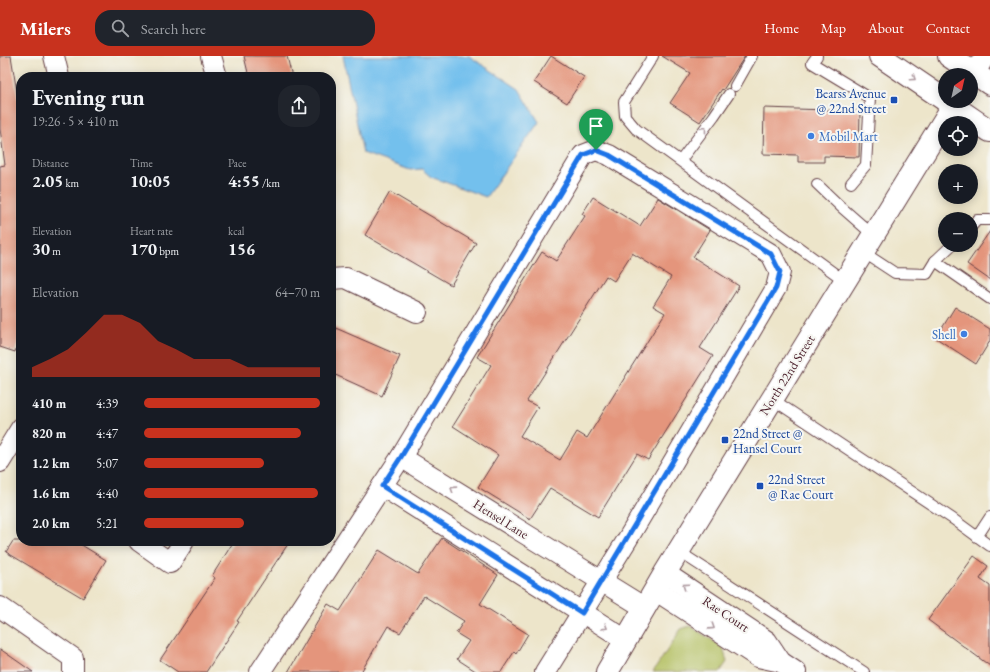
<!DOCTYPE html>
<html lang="en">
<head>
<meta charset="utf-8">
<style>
  :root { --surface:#171b24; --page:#20242c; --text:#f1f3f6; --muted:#9ea1a6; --accent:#c8321e }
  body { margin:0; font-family:"EB Garamond",serif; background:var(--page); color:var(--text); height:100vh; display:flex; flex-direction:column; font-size:15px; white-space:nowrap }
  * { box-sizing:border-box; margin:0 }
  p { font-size:13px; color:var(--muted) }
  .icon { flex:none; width:22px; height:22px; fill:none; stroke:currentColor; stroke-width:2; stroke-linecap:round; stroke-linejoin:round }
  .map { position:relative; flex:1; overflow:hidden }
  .details { position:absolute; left:16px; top:16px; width:320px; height:474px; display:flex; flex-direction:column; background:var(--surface); border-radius:16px; box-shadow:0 2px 10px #0003 }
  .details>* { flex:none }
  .needle { width:26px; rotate:34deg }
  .fabs { position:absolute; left:938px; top:12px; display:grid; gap:8px }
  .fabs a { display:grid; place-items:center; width:40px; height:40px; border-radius:50%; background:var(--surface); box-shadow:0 2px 10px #0003; font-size:20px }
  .pin { position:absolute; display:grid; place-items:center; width:34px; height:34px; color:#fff; margin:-41px -17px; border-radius:50% 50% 50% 0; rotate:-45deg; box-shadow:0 0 4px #0007 }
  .pin .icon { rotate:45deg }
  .round { display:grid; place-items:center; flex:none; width:42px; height:42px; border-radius:16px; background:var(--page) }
  .headline { display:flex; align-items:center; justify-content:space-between; height:68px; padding:0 16px }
  h1 { font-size:22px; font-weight:700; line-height:30px }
  .stats { display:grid; grid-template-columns:repeat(3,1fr); gap:6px; height:68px; padding:4px 16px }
  .stats div { display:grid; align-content:center }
  .stats b { font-size:17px; font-weight:700 }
  .stats small { font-size:11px; font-weight:400 }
  .stats p { font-size:11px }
  .chart { height:112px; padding:8px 16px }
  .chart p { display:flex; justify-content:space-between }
  .chart svg { width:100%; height:72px; margin-top:4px; fill:var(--accent); opacity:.7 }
  ul { padding:0 16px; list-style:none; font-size:13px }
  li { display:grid; grid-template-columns:64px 48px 1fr; align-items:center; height:30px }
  li i { height:10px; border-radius:5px; background:var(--accent) }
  header { display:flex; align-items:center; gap:24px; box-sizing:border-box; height:56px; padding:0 20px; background:var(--accent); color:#fff }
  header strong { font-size:19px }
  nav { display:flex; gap:22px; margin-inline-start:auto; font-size:14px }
  .search { width:280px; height:36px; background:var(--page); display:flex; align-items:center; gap:10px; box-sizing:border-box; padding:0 14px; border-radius:16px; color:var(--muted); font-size:15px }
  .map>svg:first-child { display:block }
  .green { fill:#b4c062; stroke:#7f7046 }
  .water { fill:#73c0ed; stroke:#5e708c }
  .building { fill:#e4957b; fill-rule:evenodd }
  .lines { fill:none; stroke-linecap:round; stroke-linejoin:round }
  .lane-casing { stroke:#623d43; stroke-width:12 }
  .street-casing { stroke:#623d43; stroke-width:22 }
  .secondary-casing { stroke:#623d43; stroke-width:24 }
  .lane { stroke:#fff; stroke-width:10 }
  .street { stroke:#fff; stroke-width:20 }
  .secondary { stroke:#fff; stroke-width:22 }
  .oneway { stroke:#ae9aa0 }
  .route-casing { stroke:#fff; stroke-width:8 }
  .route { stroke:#1a73e8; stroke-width:5 }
  .transit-dot { fill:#1a4fb4; stroke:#f6f6f2; stroke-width:1.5 }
  .shop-dot { fill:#3f7fe0; stroke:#f6f6f2; stroke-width:1.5 }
  .labels { text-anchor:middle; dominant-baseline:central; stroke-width:4; stroke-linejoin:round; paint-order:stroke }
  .transit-label { font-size:13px; fill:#164399; stroke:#f6f6f2; text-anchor:start }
  .shop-label { font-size:13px; fill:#366cbe; stroke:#f6f6f2; text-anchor:start }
  .street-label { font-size:13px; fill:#4a1f2b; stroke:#f6f6f2 }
</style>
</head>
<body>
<header>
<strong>Milers</strong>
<div class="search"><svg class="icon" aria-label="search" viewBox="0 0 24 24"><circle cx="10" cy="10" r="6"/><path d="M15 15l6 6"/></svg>Search here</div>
<nav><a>Home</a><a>Map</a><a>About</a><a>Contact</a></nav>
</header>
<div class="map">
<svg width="990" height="616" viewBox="0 0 990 616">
  <rect width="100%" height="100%" fill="#f6f6f2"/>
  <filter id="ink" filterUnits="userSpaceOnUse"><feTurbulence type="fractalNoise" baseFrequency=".025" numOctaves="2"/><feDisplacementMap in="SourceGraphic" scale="8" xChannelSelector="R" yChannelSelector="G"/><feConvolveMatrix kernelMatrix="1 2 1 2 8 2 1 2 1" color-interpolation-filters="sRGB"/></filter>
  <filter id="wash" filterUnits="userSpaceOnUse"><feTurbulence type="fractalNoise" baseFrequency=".012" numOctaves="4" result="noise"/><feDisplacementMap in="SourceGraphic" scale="16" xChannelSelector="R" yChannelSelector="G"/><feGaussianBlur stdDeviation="0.9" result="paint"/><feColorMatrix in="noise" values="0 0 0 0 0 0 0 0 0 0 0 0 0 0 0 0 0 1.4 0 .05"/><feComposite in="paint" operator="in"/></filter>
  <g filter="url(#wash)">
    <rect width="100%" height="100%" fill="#ede5ca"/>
    <path class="green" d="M690,570L723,591L727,606L720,616H653L681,573Z"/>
    <path class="water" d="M343,0H469L519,33L539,66L486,141L431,121L422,113L410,114L363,97Z"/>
    <g id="blocks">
      <g class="building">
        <path d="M0,0H11L18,43L21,42V278L15,296L0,291V110L5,109L0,73Z"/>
        <path d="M244,0H287L292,21H249Z"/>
        <path d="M551,0L584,21L567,47L534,26Z"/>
        <path d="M662,0H745L723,34L722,33L700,66L670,47L690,17Z"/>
        <path d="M764,52L860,55L859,101L824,100V106H798V99L763,98Z"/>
        <path d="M390,136L476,187L451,229L365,179Z"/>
        <path d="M593,141L640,170L658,142L710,174L693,201L739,230L700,292L713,300L648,404L637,398L598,461L550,432L530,463L478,431L498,399L453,370L491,309L477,301L542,196L556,205L585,160L582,158ZM632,197L671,221L653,250L665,257L587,382L577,376L560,404L520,380L538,351L527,345L606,220L614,225Z"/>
        <path d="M990,175V224L967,208Z"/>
        <path d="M955,251L990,273V285L976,308L936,282Z"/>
        <path d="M331,270L400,300L382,340L331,317Z"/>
        <path d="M442,482L498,519L480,548L528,578L516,598L514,596L501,616H477L457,603L469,585L456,577L464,565L424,540L400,577L388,570L361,616H288L328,548L340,555L379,494L418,518Z"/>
        <path d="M13,485H75L106,504L83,542L6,496Z"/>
        <path d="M234,485H290L237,565L239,566L206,616H178L160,604L215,522L212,520Z"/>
        <path d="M974,500L988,510L980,523L990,530V610L928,564Z"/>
        <path d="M0,593L33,616H0Z"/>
      </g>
    </g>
  </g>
  <g filter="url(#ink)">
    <use href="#blocks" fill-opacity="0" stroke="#623d43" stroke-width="1"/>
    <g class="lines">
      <defs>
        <g id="lane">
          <path d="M653,0L624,46L625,60L636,73L845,225"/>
          <path d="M817,0L812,7L870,42L866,109L851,127"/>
          <path d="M735,30L752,0"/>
          <path d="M681,104L714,60L729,38"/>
          <path d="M817,128L840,150L873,179"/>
          <path d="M971,171L977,164H990"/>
          <path d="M863,196L895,217L927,218L935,205L952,189"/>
          <path d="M935,205L990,243"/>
          <path d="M772,343L953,463L990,490"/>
          <path d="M977,481L990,461"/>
          <path d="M678,495L864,616"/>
        </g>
        <g id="street">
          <path d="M54,0L59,21"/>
          <path d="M211,0L217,21"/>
          <path d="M974,18L985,0"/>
          <path d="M331,223L346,222L417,256"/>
          <path d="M401,401L645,552"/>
          <path d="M0,406L21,372"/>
          <path d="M382,430L626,584"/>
          <path d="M139,485L170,507L184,485"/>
          <path d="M665,517L767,585L781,606L796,616"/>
          <path d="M655,534L758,601L781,606"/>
          <path d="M0,551L73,602V616"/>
          <path d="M260,616L401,401L583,99L596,94L609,99L771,198L780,216L776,232L627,484L545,616"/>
        </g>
        <g id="secondary">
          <path d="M880,0L945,44"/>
          <path d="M949,0L990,28"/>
          <path d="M946,45L990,75"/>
          <path d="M607,616L665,517L956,45"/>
        </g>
      </defs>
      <use href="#lane" class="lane-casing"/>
      <use href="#street" class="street-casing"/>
      <use href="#secondary" class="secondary-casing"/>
      <use href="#lane" class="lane"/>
      <use href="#street" class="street"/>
      <use href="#secondary" class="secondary"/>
    </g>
    <defs><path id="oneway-chevron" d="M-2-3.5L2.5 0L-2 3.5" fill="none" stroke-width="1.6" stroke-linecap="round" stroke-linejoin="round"/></defs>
    <g class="oneway">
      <use href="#oneway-chevron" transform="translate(913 22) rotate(34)"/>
      <use href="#oneway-chevron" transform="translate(704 73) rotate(-51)"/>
      <use href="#oneway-chevron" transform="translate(453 433) rotate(-148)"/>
      <use href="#oneway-chevron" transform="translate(685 530) rotate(-146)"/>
      <use href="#oneway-chevron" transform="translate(605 571) rotate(32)"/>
      <use href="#oneway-chevron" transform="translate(712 571) rotate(33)"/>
    </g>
  </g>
  <g class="lines" filter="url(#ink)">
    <defs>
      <path id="route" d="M596,94L609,99L771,198L780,216L776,232L582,557L382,430L401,401L583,99Z"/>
    </defs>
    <use href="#route" class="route-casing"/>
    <use href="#route" class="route"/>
  </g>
  <g class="transit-dot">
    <rect x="890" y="40" width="8" height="8" rx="2"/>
    <rect x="721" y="380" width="8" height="8" rx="2"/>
    <rect x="756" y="426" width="8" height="8" rx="2"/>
  </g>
  <g class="shop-dot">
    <circle cx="811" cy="80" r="4"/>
    <circle cx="964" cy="278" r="4"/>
  </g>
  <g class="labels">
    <g class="transit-label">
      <text x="886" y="37" text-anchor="end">Bearss Avenue<tspan x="886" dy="15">@ 22nd Street</tspan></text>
      <text x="733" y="377">22nd Street @<tspan x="733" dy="15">Hansel Court</tspan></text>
      <text x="768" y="423">22nd Street<tspan x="768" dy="15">@ Rae Court</tspan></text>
    </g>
    <g class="shop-label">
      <text x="819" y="80">Mobil Mart</text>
      <text x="956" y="278" text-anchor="end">Shell</text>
    </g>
    <g class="street-label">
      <text transform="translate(787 319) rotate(-58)">North 22nd Street</text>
      <text transform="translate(501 463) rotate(32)">Hensel Lane</text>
      <text transform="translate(726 558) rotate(34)">Rae Court</text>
    </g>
  </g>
</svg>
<div class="fabs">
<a><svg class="needle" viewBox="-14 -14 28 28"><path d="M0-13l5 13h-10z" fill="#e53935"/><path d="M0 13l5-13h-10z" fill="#9ea1a6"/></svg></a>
<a><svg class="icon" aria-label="locate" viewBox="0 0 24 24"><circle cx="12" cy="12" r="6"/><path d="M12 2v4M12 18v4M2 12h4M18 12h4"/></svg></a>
<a>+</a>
<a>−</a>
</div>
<div class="pin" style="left:596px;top:94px;background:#1e9e55"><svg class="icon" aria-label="arrive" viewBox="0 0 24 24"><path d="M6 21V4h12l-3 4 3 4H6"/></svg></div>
<section class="details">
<div class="headline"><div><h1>Evening run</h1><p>19:26 · 5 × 410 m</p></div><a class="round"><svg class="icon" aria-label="share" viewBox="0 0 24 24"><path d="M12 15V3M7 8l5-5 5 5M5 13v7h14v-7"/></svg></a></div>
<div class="stats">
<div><p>Distance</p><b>2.05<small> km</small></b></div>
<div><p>Time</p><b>10:05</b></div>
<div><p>Pace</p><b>4:55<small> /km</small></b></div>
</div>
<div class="stats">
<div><p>Elevation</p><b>30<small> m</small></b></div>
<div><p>Heart rate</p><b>170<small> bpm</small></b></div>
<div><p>kcal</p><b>156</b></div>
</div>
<div class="chart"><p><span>Elevation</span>64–70 m</p>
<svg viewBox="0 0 160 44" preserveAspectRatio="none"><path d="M0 44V38L10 33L20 27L30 17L40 6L50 6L60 11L70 22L80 27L90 33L100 33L110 33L120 38L130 38L140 38L150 38L160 38V44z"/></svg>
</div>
<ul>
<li><b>410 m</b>4:39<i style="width:100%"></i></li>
<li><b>820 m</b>4:47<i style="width:89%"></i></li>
<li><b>1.2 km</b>5:07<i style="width:68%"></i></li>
<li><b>1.6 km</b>4:40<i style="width:99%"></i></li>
<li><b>2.0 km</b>5:21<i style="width:57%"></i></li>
</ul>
</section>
</div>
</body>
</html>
